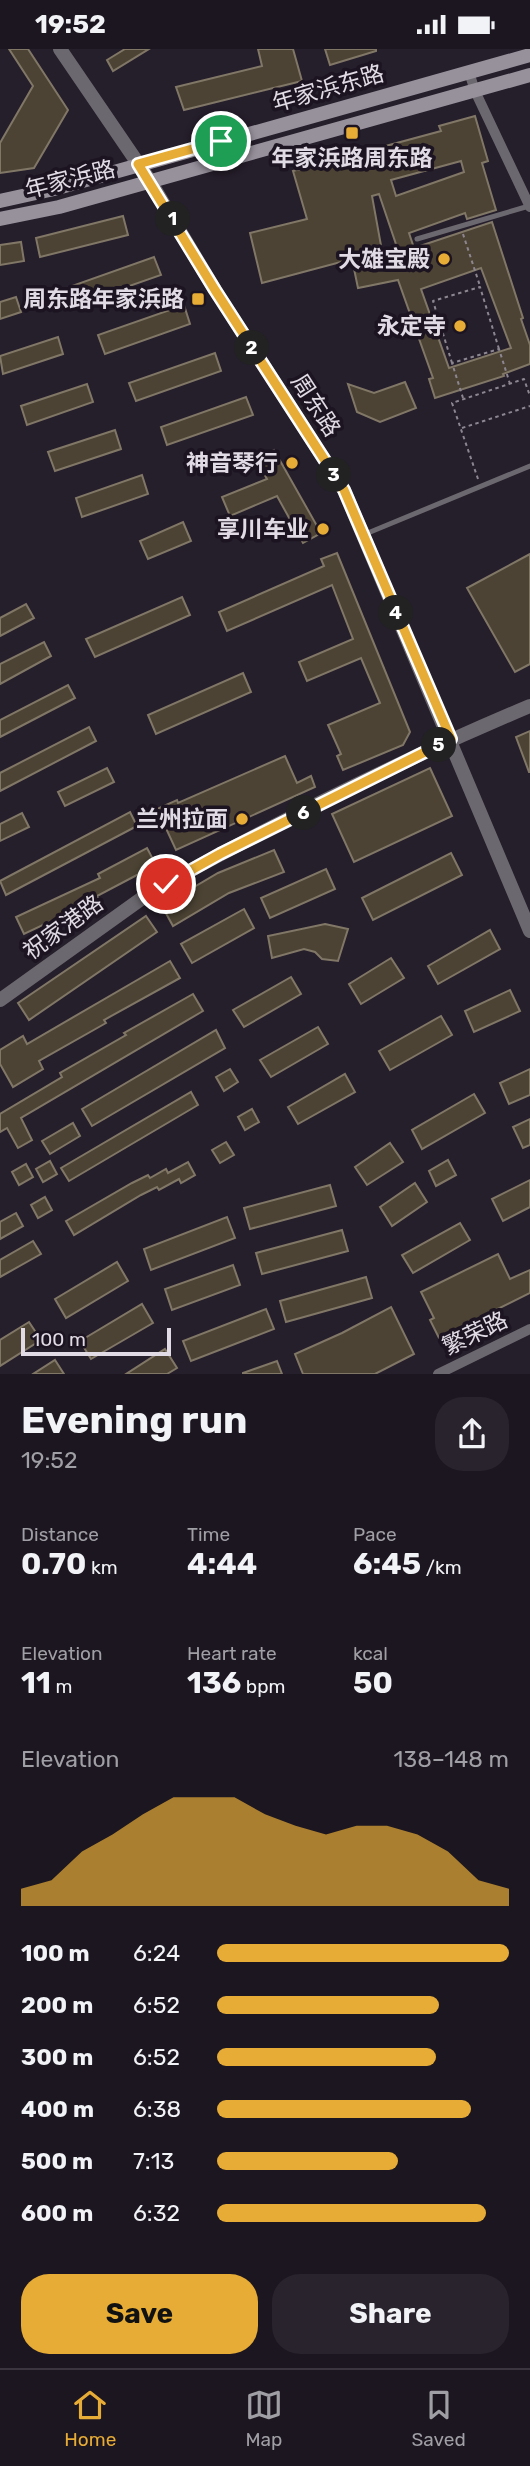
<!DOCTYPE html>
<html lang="en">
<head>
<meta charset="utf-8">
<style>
  :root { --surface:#1c1620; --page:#29232d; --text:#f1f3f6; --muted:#a09fa5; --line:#3a353e; --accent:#e7ac36 }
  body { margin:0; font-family:Rubik,"Noto Sans SC",sans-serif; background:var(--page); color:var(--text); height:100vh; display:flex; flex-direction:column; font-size:26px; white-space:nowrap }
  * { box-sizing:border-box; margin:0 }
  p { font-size:23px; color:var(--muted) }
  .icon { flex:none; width:38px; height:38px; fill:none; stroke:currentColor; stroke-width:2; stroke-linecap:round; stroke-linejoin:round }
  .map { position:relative; height:1325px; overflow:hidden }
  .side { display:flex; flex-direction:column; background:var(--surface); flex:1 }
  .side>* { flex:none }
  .scale { position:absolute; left:21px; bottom:18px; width:150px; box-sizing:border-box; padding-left:7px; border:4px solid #e0dbe4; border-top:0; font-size:19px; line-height:24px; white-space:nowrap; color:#e0dbe4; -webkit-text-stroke:5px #1c1421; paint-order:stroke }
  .pin { position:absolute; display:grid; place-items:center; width:60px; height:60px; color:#fff; margin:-30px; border:4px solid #fff; border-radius:50%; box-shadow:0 2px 7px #0007 }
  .km { position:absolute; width:35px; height:35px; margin:-18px; border-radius:50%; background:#222; color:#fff; font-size:19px; line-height:35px; text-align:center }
  .round { display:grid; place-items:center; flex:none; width:74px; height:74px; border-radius:28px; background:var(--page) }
  .headline { display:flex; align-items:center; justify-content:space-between; height:119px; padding:0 21px }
  h1 { font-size:38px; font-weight:700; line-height:52px }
  .stats { display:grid; grid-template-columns:repeat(3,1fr); gap:10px; height:119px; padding:7px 21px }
  .stats div { display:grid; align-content:center }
  .stats b { font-size:30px; font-weight:700 }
  .stats small { font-size:19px; font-weight:400 }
  .stats p { font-size:19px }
  .chart { height:196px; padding:14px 21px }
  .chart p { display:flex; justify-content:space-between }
  .chart svg { width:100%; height:126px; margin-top:7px; fill:var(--accent); opacity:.7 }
  .primary-button { display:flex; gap:14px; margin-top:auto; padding:14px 21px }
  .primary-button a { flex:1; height:80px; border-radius:28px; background:var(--accent); color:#111; font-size:28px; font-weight:700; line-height:80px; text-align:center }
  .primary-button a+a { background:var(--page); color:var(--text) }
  ul { padding:0 21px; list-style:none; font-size:23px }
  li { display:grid; grid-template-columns:112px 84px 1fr; align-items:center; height:52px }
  li i { height:18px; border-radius:9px; background:var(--accent) }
  .status { display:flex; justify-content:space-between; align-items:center; height:49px; padding:0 35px; background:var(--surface); direction:ltr }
  .status svg { height:19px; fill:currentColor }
  .tab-bar { display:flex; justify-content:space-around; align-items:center; height:98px; border-top:2px solid var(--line); background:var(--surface); font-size:19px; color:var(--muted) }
  .tab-bar a { display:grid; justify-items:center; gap:4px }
  .tab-bar .on { color:var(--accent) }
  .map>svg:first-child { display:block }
  .building { fill:#4c4334; stroke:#817767; stroke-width:2; fill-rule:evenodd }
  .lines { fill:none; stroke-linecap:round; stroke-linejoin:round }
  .path { stroke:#8c8691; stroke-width:2; stroke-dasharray:3.5 3.5; stroke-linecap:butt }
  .service { stroke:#6c686f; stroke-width:5 }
  .minor { stroke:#6c686f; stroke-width:10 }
  .tertiary { stroke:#6c686f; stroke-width:14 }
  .secondary { stroke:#97919c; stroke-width:14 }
  .route-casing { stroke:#fff; stroke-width:14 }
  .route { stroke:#e7ac36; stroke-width:9 }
  .poi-dot { fill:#e7ac36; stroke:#1c1421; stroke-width:2.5 }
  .labels { text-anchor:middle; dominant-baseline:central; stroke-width:7; stroke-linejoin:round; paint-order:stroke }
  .street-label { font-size:23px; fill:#e0dbe4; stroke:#1c1421 }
  .poi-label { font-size:23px; font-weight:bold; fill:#e0dbe4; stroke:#1c1421; text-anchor:end }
</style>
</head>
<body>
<div class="status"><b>19:52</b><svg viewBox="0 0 49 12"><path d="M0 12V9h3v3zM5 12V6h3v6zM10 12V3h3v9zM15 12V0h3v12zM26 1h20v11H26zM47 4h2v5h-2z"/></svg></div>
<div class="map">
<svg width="530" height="1325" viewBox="0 0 530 1325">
  <rect width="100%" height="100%" fill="#251e2b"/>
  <g class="building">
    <path d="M9,0H28L68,61L34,119L0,124V94L33,37Z"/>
    <path d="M125,0H149L113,22L107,11Z"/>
    <path d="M258,0H293L302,32L184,61L176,38L262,17Z"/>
    <path d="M325,0H376V2L330,16Z"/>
    <path d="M475,67L488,112L482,114L496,161L467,170L465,164L409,184L414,199L492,173L523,269L521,270L530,296V315L503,325L504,327L435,349L429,330L433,329L398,231L358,239L352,210L262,234L250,184L307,170L293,122L441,82L439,77ZM461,112L464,123L396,147L391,131ZM379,145L400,207L384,213L372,147ZM481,219L511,299L449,319L421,240Z"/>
    <path d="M123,167L128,186L40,208L36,189Z"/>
    <path d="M21,193L24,212L0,216V196Z"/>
    <path d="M154,208L161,226L75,256L69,238Z"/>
    <path d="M16,248L21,263L0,270V253Z"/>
    <path d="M184,256L190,275L105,305L98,286Z"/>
    <path d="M58,288L63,305L3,325L0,307Z"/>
    <path d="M215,304L221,322L136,352L129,334Z"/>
    <path d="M405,333L416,359L380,373L357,363L348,335L374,344Z"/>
    <path d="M87,335L93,353L27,376L21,357Z"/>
    <path d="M246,348L253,366L167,396L161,378Z"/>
    <path d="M115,381L121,400L55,422L48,403Z"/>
    <path d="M274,401L321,484L303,494L277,447L230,467L222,448L267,430L256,411Z"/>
    <path d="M142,426L148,445L82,468L76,449Z"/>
    <path d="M183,473L191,492L148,510L140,492Z"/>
    <path d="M337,504L410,683L403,696L343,721L337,707L341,705L328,676L380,654L361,609L307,632L299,613L353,590L332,536L227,582L219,563L324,517L321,510Z"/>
    <path d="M530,505V615L515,623L467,539Z"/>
    <path d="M182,548L190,566L95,608L86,590Z"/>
    <path d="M26,555L34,569L0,587V569Z"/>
    <path d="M44,593L51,607L0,635V615Z"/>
    <path d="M243,624L251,643L156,685L148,666Z"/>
    <path d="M68,636L75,649L0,688V671Z"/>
    <path d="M89,678L96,692L0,742V724Z"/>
    <path d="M530,682V723H529L516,688Z"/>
    <path d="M285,707L297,734L311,727L315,738L176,801L157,760L177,751L178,754Z"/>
    <path d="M107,719L114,733L65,757L58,743Z"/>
    <path d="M430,719L452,767L354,813L332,765Z"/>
    <path d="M130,763L137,777L6,846L0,832Z"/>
    <path d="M22,764L29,778L0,792V775Z"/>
    <path d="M147,799L156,816L97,847L98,850L24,885L16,868L100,829L98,825Z"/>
    <path d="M274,801L284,823L229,844L173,877L162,857L218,824Z"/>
    <path d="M451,804L462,826L373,871L362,849Z"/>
    <path d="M326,820L335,840L270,869L261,849Z"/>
    <path d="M244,860L254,879L192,914L181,895Z"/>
    <path d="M146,867L157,883L29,971L18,954Z"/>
    <path d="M325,875L348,880L338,912L322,910L315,903L304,900L272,909L268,887Z"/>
    <path d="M490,881L500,900L438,935L428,917Z"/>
    <path d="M391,909L404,929L361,955L349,935Z"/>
    <path d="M170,912L180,929L104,971L106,974L39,1012L43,1020L13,1038L0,1015V1001L23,987L27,995Z"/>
    <path d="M291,928L301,945L244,978L233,961Z"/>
    <path d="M510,941L520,962L474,983L465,962Z"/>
    <path d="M193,945L203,962L21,1069L32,1091L18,1099L7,1079L0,1083V1065L62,1028L60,1024L126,986L124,984Z"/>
    <path d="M441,967L452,986L390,1021L379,1002Z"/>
    <path d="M318,978L328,995L271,1028L260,1011Z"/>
    <path d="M216,981L225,999L92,1077L82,1060Z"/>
    <path d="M230,1020L238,1033L224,1042L216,1028Z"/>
    <path d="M530,1020V1046L509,1055L500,1034Z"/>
    <path d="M345,1025L355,1043L298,1075L288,1058Z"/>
    <path d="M191,1043L198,1056L69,1132L61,1119Z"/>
    <path d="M474,1045L485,1064L422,1100L412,1081Z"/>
    <path d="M252,1060L259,1073L245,1081L238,1068Z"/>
    <path d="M530,1070V1096L523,1099L513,1078Z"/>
    <path d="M73,1074L80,1087L50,1105L42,1092Z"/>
    <path d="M226,1093L234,1106L220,1114L212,1101Z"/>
    <path d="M390,1094L403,1113L367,1136L355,1118Z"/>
    <path d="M448,1111L456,1126L436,1137L429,1122Z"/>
    <path d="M50,1112L57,1125L43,1133L36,1120Z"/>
    <path d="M188,1113L195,1126L181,1134L179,1130L159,1141L157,1138L141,1146L74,1186L66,1172L132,1134L148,1126L150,1129L166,1120L168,1124Z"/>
    <path d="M26,1115L33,1128L19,1136L12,1123Z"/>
    <path d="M530,1131V1158L503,1172L492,1150Z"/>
    <path d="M415,1134L427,1153L392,1177L380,1158Z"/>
    <path d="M330,1136L336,1157L250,1180L244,1159Z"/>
    <path d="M45,1148L52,1161L38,1169L31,1156Z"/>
    <path d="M16,1164L23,1177L0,1190V1173Z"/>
    <path d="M227,1168L235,1189L151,1221L144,1200Z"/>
    <path d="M460,1174L470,1191L413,1224L402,1206Z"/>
    <path d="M342,1181L348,1202L262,1225L256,1204Z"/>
    <path d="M33,1192L41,1205L0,1228V1211Z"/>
    <path d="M498,1205L510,1230L530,1221V1244L439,1289L430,1271L434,1269L421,1243Z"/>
    <path d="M117,1213L128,1232L66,1269L55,1250Z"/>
    <path d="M233,1216L240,1236L172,1261L165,1240Z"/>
    <path d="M366,1228L372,1249L286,1273L280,1252Z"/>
    <path d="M142,1255L153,1274L91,1310L80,1292Z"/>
    <path d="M391,1258L414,1305L375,1325H303L295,1305L342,1284Z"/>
    <path d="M266,1260L274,1280L191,1312L183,1292Z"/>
    <path d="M29,1273L41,1291L0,1317V1291Z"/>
    <path d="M165,1300L177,1319L167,1325H126Z"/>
    <path d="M55,1311L64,1325H33Z"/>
    <path d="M277,1312L282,1325H243V1324Z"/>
  </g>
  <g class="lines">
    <g class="path">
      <path d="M463,185L480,237"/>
      <path d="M452,314L433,252L480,238L499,300"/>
      <path d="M463,349L452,314L499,300L510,335"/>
      <path d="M462,379L530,357"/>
      <path d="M478,430L452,354L524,330L530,347"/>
    </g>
    <g class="service">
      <path d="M417,190L529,157"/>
      <path d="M363,486L530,417"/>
    </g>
    <g class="minor">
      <path d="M469,23L475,42L530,158"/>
      <path d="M438,1325L530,1280"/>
    </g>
    <g class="tertiary">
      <path d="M60,0L150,132L215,241L344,441L530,882"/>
      <path d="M0,951L148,845C271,776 399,712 530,657"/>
    </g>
    <g class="secondary">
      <path d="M0,152L54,140L530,6"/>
      <path d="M0,170L59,158L530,26"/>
    </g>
  </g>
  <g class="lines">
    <defs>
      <path id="route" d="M166,835L220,805L451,690L344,441L215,241L138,115L221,92"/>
    </defs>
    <use href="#route" class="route-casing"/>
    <use href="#route" class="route"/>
  </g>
  <g class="poi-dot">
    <rect x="345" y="77" width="14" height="14" rx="3.5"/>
    <circle cx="444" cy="210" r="7"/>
    <rect x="191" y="243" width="14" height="14" rx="3.5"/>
    <circle cx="460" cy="277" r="7"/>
    <circle cx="292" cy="414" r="7"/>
    <circle cx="323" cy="480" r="7"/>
    <circle cx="242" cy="770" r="7"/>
  </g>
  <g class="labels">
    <g class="street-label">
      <text transform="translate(328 39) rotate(-16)">年家浜东路</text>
      <text transform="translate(70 130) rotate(-14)">年家浜路</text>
      <text transform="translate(316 356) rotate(57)">周东路</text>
      <text transform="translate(63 878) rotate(-36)">祝家港路</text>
      <text transform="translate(475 1284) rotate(-26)">繁荣路</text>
    </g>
    <g class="poi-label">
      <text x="352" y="109" text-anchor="middle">年家浜路周东路</text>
      <text x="430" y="210">大雄宝殿</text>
      <text x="184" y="250">周东路年家浜路</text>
      <text x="446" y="277">永定寺</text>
      <text x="278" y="414">神音琴行</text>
      <text x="309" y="480">享川车业</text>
      <text x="228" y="770">兰州拉面</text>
    </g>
  </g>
</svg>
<div class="scale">100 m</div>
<div class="pin" style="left:221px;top:92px;background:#1e9e55"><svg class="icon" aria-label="arrive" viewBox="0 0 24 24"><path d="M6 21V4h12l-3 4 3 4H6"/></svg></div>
<div class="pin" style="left:166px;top:835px;background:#d93025"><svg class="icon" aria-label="check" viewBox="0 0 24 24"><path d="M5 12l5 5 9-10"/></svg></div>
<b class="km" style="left:173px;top:170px">1</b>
<b class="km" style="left:252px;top:299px">2</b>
<b class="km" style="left:334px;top:426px">3</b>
<b class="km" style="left:396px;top:564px">4</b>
<b class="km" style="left:439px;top:696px">5</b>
<b class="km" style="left:304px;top:764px">6</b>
</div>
<section class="side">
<div class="headline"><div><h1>Evening run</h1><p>19:52</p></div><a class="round"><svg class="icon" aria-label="share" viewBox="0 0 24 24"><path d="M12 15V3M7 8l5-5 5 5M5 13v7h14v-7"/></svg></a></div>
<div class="stats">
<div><p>Distance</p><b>0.70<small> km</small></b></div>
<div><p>Time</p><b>4:44</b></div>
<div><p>Pace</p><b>6:45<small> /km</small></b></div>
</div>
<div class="stats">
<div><p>Elevation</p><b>11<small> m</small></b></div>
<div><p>Heart rate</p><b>136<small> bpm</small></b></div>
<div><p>kcal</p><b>50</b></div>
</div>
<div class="chart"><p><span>Elevation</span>138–148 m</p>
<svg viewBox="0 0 160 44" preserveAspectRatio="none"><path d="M0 44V38L10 35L20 25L30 19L40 12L50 6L60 6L70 6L80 12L90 16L100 19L110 16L120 16L130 19L140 25L150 35L160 38V44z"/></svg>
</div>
<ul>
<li><b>100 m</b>6:24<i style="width:100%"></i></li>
<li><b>200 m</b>6:52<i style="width:76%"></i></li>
<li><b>300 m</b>6:52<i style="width:75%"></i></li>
<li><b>400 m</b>6:38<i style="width:87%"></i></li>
<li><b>500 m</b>7:13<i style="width:62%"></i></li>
<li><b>600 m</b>6:32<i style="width:92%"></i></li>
</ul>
<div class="primary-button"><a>Save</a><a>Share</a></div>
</section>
<nav class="tab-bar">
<a class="on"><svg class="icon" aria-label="home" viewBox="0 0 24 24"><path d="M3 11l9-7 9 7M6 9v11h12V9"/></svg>Home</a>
<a><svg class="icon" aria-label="map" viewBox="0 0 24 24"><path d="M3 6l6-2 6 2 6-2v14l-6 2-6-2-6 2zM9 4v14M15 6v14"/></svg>Map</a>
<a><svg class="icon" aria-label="saved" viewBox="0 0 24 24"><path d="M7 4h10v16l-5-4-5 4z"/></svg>Saved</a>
</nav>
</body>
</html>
